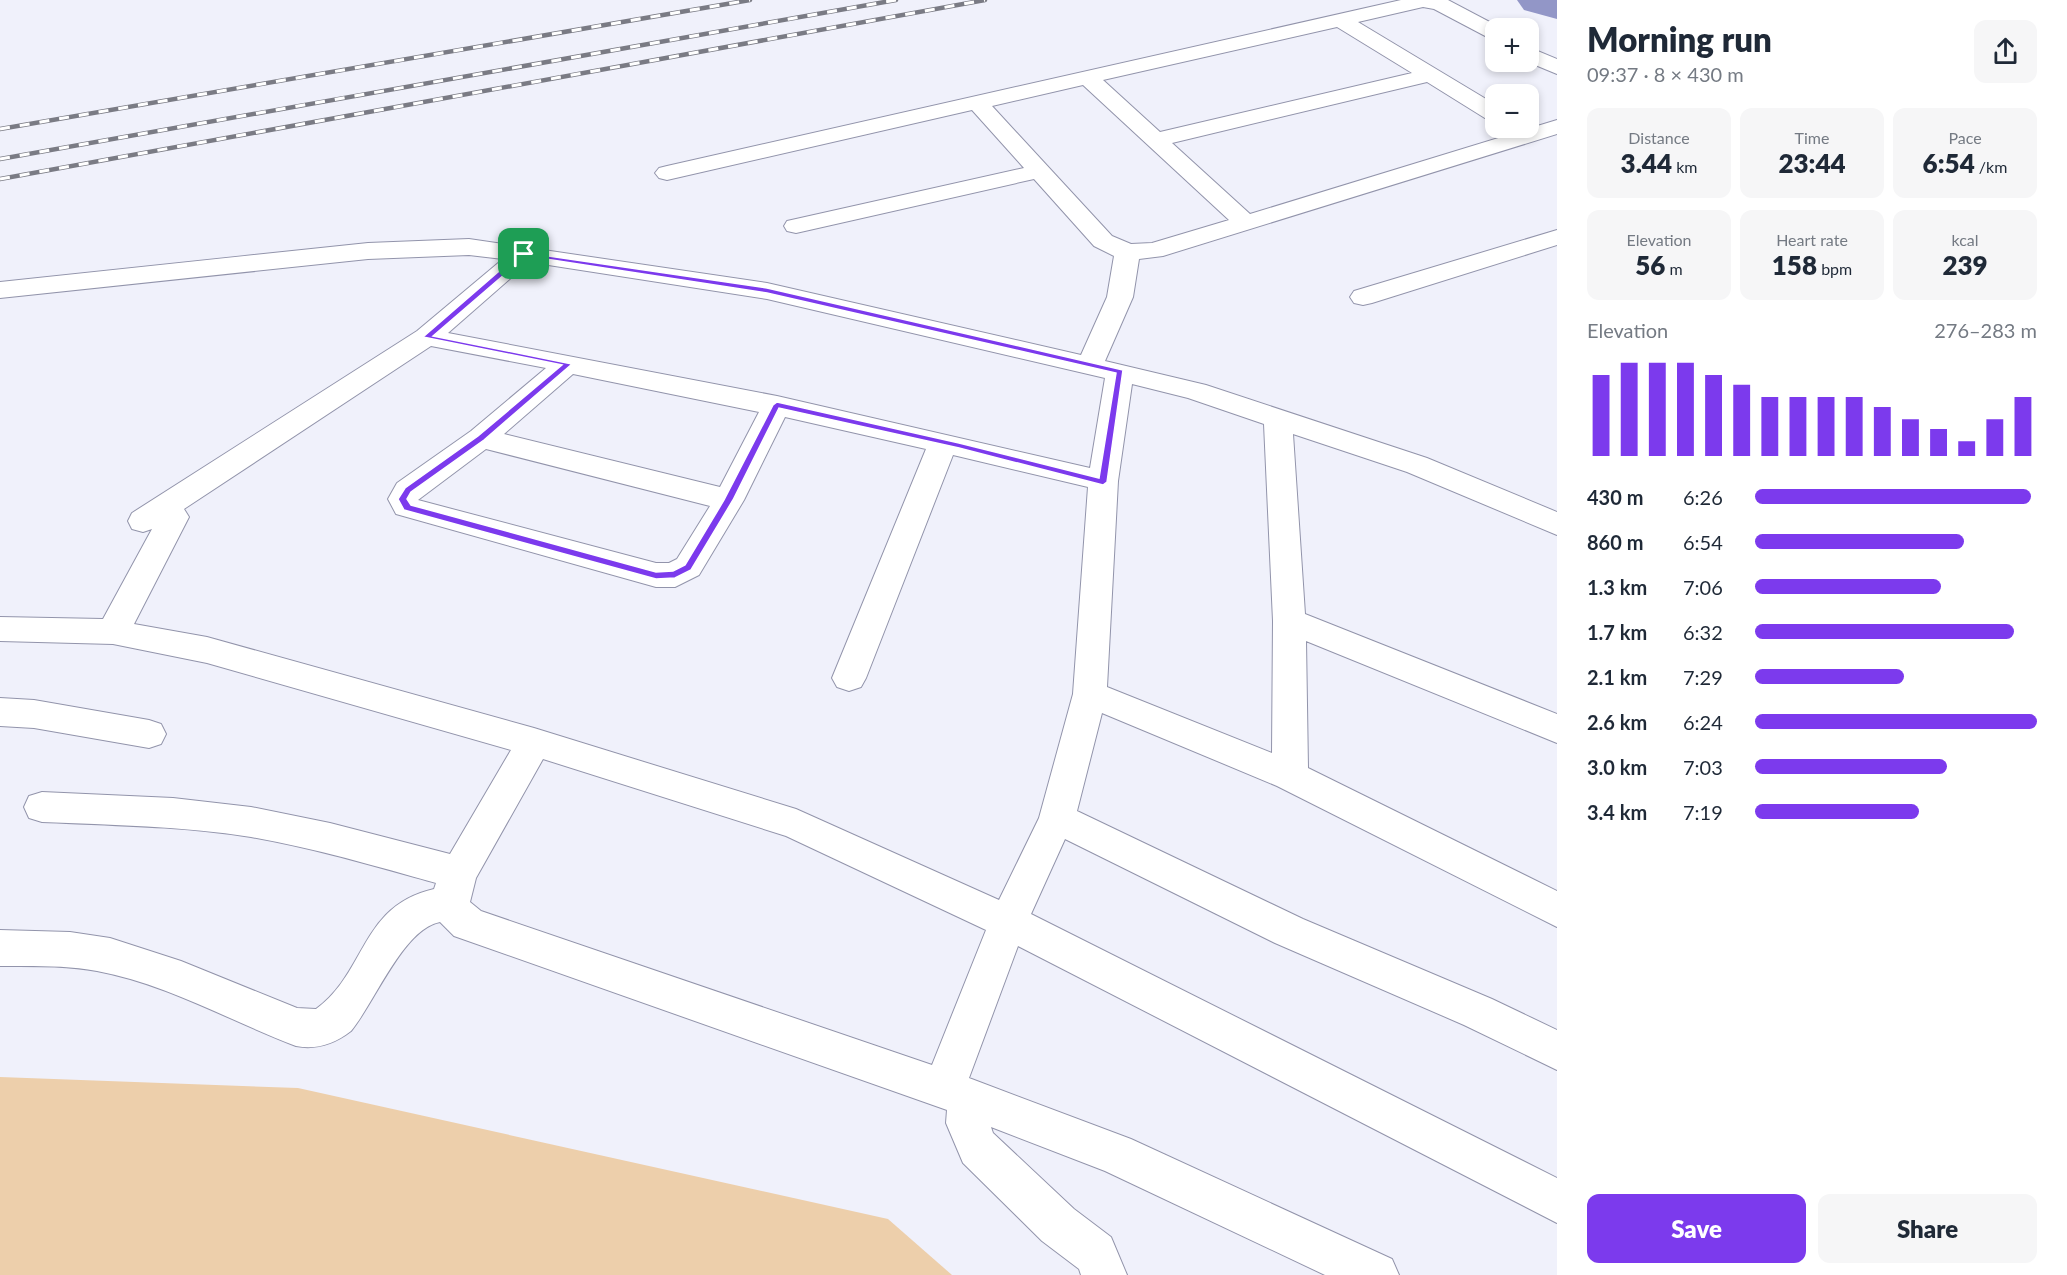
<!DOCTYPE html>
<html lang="en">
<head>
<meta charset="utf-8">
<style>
  :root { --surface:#fff; --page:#f6f6f7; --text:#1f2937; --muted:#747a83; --accent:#7c3aed }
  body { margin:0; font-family:Lato,sans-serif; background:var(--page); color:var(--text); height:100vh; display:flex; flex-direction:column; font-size:22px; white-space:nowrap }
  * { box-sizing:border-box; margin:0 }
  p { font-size:20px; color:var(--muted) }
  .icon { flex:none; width:33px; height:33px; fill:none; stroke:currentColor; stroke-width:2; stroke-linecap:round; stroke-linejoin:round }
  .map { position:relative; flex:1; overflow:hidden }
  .panel { display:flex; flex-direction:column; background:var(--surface); width:510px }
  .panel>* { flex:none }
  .buttons { position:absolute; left:1485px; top:18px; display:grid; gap:12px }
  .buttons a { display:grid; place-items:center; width:54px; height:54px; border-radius:12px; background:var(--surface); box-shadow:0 3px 9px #0003; font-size:30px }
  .pin { position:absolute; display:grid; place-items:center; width:51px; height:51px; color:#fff; margin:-26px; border-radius:12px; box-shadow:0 3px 9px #0006 }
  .round { display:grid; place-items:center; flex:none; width:63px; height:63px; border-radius:12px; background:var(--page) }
  .summary { display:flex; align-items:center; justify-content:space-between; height:102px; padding:0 30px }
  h1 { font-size:33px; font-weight:800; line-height:45px }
  .figures { display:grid; grid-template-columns:repeat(3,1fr); gap:9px; height:102px; padding:6px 30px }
  .figures div { display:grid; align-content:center; border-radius:12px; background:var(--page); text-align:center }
  .figures b { font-size:26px; font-weight:800 }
  .figures small { font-size:16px; font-weight:400 }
  .figures p { font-size:16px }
  .chart { height:168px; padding:12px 30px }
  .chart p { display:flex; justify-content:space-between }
  .chart svg { width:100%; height:108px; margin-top:6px; stroke:var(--accent); stroke-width:6 }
  .button { display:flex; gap:12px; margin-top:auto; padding:12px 30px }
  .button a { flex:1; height:69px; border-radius:12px; background:var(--accent); color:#fff; font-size:24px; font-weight:800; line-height:69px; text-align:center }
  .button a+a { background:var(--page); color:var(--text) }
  ul { padding:0 30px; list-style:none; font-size:20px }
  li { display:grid; grid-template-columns:96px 72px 1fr; align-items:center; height:45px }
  li i { height:15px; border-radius:8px; background:var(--accent) }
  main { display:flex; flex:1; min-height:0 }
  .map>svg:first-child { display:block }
  .green { fill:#edcfab }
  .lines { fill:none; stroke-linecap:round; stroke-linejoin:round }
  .river { fill:#9296c7; fill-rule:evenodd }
  .minor-casing { stroke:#9294ab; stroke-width:2 }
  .minor { fill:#fff; fill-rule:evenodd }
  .rail-casing { stroke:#7a7b84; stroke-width:4.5 }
  .rail { stroke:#fff; stroke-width:3; stroke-dasharray:10; stroke-linecap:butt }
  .route { fill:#7c3aed; stroke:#fff; stroke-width:1.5; fill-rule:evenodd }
</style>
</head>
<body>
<main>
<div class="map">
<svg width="1557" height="1275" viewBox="0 0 1557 1275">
  <rect width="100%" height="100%" fill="#f0f1fb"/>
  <path class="green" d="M0,1077L298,1088L888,1219L952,1275H0Z"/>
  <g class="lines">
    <path class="river" d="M1517,0H1557V19L1524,10Z"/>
    <defs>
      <g id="minor">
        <path d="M1401,0H1448L1501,28H1496V40L1489,38L1434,9L1423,7L1358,22L1496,105V122L1488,120L1427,82L1172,143L1250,214L1557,120V134L1163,256L1139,259L1133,297L1105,361L1206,385L1427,458L1557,512V535L1407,472L1293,434L1305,614L1557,714V743L1306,641L1308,768L1557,891V927L1277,786L1102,713L1077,811L1303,919L1492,999L1557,1030V1070L1464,1025L1275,943L1065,839L1031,914L1557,1178V1223L1018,946L969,1078L1131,1139L1392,1259L1399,1275H1325L1105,1171L991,1127L993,1133L1074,1209L1111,1237L1127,1275H1081L1079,1269L1042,1241L963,1163L946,1123L947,1110L454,936L440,922C403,929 375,1002 351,1031C334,1044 317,1050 296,1046C230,1021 167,984 97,971C65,965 32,966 0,966V930L70,932L110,938L181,961L297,1008L316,1009C367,972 360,906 434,889L436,883C375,866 314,848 251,837C182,826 112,825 42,822L29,818L24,807L29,796L42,792L173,798L251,807L330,823L450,854L511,750L207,663L113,644L0,641V617L103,619L152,529L143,532L132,529L128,521L132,513L417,331L503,259L469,255L368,259L0,298V282L368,243L469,239L767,283L1081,355L1107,297L1114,256L1094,246L1034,179L796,233L787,231L784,226L787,221L796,219L1024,168L972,110L667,180L659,178L655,173L659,168L667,166ZM1337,27L1412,73L1160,132L1103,80ZM1083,85L1229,220L1152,243L1131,244L1112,236L992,106ZM529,262L767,299L1105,378L1090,468L777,396L448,333ZM431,346L546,368L471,431L397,483L388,499L396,514L656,587H675L699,575L744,500L785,417L926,449L832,678L837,687L849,691L861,687L866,678L953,455L1088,487L1073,694L1039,818L999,900L796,809L534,728L207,637L134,624L189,517L184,509ZM573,374L759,412L720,487L504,434ZM1132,384L1188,398L1264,424L1273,621L1272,753L1107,687L1118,481ZM486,449L710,506L677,559L669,563H656L418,500ZM543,759L786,836L986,930L932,1065L481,911L470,902L476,878Z"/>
        <path d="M1528,47L1557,59V74L1528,62Z"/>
        <path d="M1557,230V245L1372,303L1363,305L1354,303L1350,297L1354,291Z"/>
        <path d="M0,698L34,700L149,720L161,724L166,734L161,744L149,748L34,728L0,726Z"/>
      </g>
    </defs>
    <use href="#minor" class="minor-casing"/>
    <use href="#minor" class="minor"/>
    <defs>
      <g id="rail">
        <path d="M0,129L750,0"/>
        <path d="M0,159L896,0"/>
        <path d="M0,179L985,0"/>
      </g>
    </defs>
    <use href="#rail" class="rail-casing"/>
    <use href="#rail" class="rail"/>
  </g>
  <path class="route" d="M521,252L767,288L1123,370L1107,482L1103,485L959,448L779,408L733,500L691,570L675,578L656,579L404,510L398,499L405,488L478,436L562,365L423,337ZM526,256L767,293L1116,373L1099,478L959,443L777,402L773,405L724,500L685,565L673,571L656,572L411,505L407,499L411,492L484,440L572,364L433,336Z"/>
</svg>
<div class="buttons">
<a>+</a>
<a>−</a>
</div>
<div class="pin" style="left:524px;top:254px;background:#1e9e55"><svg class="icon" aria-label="arrive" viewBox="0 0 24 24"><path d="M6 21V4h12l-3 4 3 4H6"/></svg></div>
</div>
<section class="panel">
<div class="summary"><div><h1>Morning run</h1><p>09:37 · 8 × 430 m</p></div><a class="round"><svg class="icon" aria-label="share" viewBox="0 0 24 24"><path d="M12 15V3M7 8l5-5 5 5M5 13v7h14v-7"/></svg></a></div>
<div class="figures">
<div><p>Distance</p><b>3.44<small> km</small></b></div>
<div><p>Time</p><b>23:44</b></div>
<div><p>Pace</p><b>6:54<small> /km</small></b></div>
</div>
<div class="figures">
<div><p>Elevation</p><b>56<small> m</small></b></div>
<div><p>Heart rate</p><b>158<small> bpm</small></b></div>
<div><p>kcal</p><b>239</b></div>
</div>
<div class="chart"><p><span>Elevation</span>276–283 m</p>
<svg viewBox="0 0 160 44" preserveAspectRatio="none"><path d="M5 44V11M15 44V6M25 44V6M35 44V6M45 44V11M55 44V15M65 44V20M75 44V20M85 44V20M95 44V20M105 44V24M115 44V29M125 44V33M135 44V38M145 44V29M155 44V20"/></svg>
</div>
<ul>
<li><b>430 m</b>6:26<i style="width:98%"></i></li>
<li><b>860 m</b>6:54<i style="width:74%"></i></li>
<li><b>1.3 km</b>7:06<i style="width:66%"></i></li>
<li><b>1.7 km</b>6:32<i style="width:92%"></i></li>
<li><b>2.1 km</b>7:29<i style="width:53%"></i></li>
<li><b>2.6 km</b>6:24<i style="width:100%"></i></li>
<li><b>3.0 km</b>7:03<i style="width:68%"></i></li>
<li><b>3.4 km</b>7:19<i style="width:58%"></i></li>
</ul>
<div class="button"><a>Save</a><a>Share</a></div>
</section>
</main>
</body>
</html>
